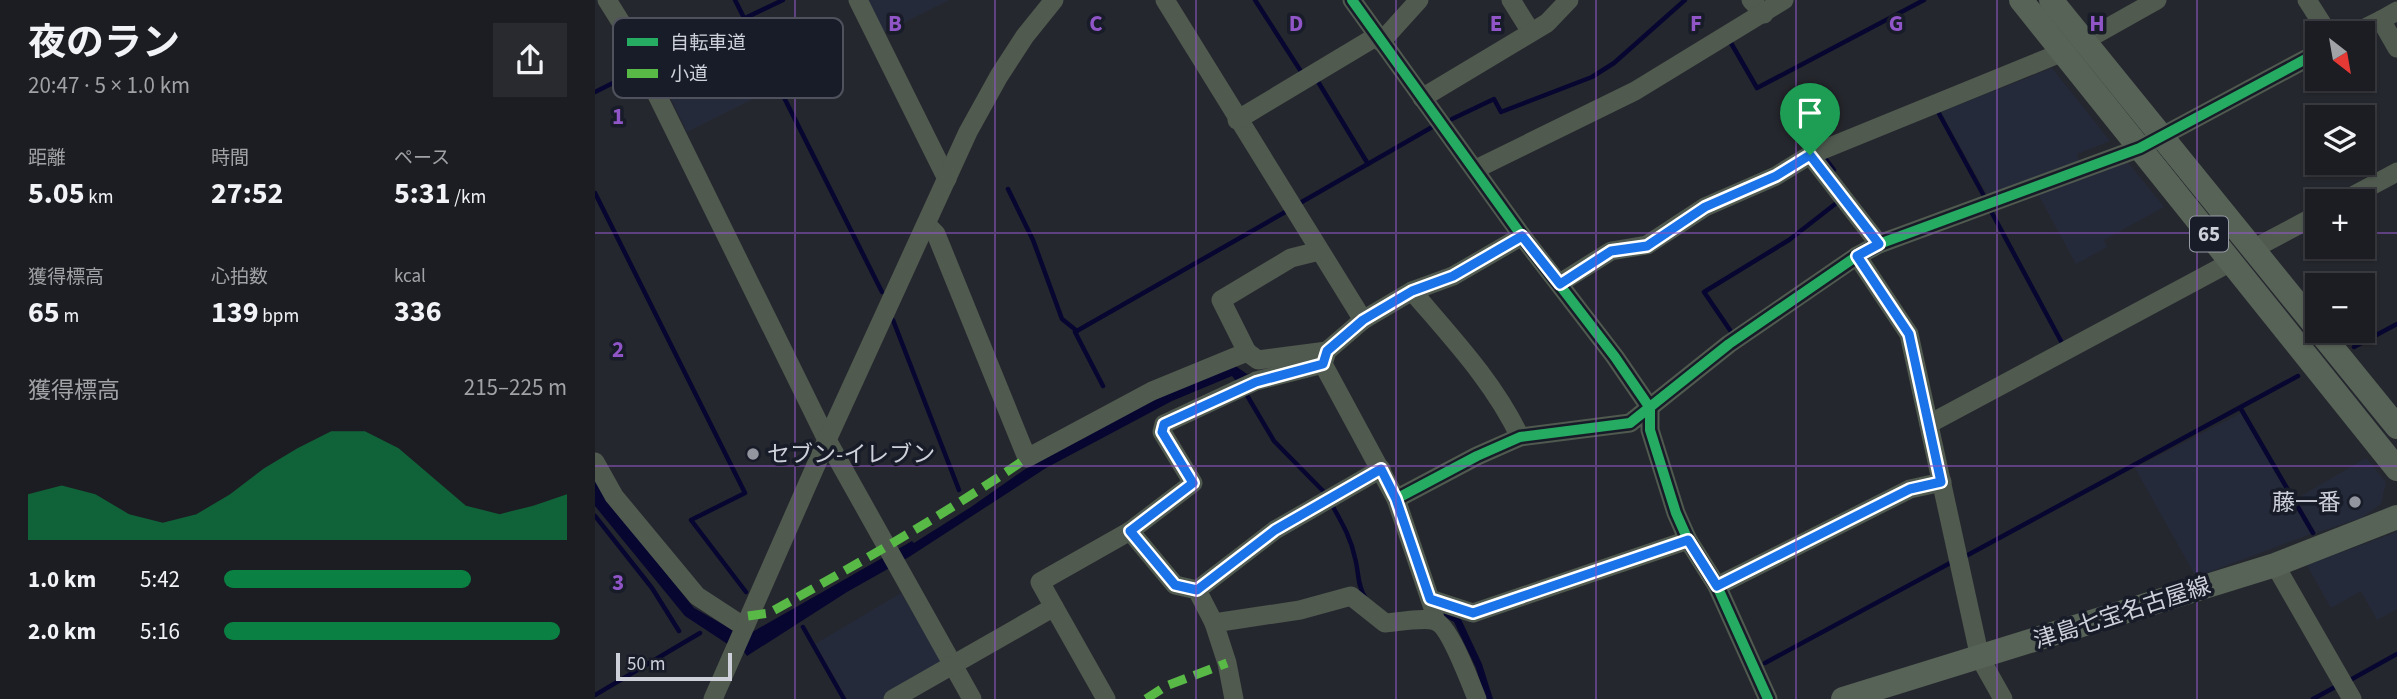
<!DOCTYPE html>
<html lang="ja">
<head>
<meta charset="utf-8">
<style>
  :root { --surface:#1c1d22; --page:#292a2f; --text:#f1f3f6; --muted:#a0a2a5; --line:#3a3b40; --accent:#0b8043 }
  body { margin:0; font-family:"Source Sans 3","Noto Sans JP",sans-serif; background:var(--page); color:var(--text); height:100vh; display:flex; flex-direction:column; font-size:26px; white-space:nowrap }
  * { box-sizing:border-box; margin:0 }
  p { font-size:23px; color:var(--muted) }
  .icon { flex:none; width:38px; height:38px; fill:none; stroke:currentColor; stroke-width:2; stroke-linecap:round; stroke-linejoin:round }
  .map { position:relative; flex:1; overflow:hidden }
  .drawer { display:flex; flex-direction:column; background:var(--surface); width:595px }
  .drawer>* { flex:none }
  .needle { width:46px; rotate:149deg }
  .controls { position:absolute; left:1710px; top:21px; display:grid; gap:14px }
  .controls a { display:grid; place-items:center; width:70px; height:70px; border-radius:0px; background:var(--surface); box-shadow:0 2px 5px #0004,0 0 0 2px var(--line); font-size:35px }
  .scale { position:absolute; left:21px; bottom:18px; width:116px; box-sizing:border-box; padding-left:7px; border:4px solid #ced1da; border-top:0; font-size:19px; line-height:24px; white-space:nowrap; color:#ced1da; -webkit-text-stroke:5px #181c28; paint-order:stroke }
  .pin { position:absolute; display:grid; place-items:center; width:60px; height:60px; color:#fff; margin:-72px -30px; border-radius:50% 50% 50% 0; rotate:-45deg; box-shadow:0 0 7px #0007 }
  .pin .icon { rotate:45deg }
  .round { display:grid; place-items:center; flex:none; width:74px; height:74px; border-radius:0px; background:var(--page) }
  .headline { display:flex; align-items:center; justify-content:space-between; height:119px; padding:0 28px }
  h1 { font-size:38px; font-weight:700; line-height:52px }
  .stats { display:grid; grid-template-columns:repeat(3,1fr); gap:10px; height:119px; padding:7px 28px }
  .stats div { display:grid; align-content:center }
  .stats b { font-size:30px; font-weight:700 }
  .stats small { font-size:19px; font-weight:400 }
  .stats p { font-size:19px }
  .chart { height:196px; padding:14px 28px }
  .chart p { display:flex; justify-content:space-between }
  .chart svg { width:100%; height:126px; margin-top:7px; fill:var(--accent); opacity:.7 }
  ul { padding:0 28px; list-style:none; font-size:23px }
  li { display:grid; grid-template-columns:112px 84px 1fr; align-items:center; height:52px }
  li i { height:18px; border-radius:9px; background:var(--accent) }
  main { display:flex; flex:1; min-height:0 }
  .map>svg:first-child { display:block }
  .built { fill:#252a3b }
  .water { fill:#070630 }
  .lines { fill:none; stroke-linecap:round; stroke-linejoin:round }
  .stream { stroke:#070630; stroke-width:4.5 }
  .minor { stroke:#505a4f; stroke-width:19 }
  .major { stroke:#586357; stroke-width:24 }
  .quiet { stroke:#58b947; stroke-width:9; stroke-dasharray:18 9; stroke-linecap:butt }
  .cycleway-casing { stroke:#181c28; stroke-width:15 }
  .cycleway { stroke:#26ab63; stroke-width:10 }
  .route-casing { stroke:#fff; stroke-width:14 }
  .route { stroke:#1a73e8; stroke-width:9 }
  .grid { fill:none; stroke:#9055c6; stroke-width:2; stroke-opacity:0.55 }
  .poi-dot { fill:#93969e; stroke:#181c28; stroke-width:2.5 }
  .labels { text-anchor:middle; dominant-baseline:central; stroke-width:7; stroke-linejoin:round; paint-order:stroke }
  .shield { fill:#181c28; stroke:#979ba5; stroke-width:2 }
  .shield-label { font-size:21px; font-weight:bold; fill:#ced1da }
  .poi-label { font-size:23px; fill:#ced1da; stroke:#181c28; text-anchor:start }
  .street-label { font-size:23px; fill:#ced1da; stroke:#181c28 }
  .key { fill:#181c28; stroke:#4f525d; stroke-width:2 }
  .key-label { font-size:19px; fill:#ced1da }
  .grid-label { font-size:23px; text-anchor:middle; font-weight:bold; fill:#9055c6; stroke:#181c28; stroke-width:7; stroke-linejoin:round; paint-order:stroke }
</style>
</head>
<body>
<main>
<section class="drawer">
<div class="headline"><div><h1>夜のラン</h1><p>20:47 · 5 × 1.0 km</p></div><a class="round"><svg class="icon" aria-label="share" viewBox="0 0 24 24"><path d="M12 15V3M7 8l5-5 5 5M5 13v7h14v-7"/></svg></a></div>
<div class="stats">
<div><p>距離</p><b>5.05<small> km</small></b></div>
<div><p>時間</p><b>27:52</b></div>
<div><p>ペース</p><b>5:31<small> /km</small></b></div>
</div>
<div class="stats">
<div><p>獲得標高</p><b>65<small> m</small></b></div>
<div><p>心拍数</p><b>139<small> bpm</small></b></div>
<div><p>kcal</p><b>336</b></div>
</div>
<div class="chart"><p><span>獲得標高</span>215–225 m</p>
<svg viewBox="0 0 160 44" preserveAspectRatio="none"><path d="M0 44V28L10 25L20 28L30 35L40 38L50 35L60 28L70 19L80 12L90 6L100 6L110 12L120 22L130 32L140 35L150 32L160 28V44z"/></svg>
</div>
<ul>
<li><b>1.0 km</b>5:42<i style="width:72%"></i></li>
<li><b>2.0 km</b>5:16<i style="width:98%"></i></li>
</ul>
</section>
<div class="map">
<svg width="1802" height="699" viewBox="0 0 1802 699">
  <rect width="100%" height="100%" fill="#25272e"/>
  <g class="built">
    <path d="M271,0H354L288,33Z"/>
    <path d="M145,24L178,89L92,132L60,66Z"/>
    <path d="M1457,68L1515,141L1482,154L1485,164L1393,196L1346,112Z"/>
    <path d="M1527,160L1534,164L1569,207L1509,240L1512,247L1481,264L1442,192Z"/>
    <path d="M1646,413L1716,534L1601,577L1540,468Z"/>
    <path d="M1771,458L1791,482L1786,504L1766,518L1721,533L1701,499Z"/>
    <path d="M1802,532V609L1782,620L1766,591L1736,608L1712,565Z"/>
    <path d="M306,593L346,660L341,668L287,699H252L220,644Z"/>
  </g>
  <g class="water">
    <path d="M718,358L644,385L637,376L577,401L451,468L314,557L252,592L152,656L147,649L137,647L90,616L0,506V480L10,498L99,608L143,633L152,635L317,541L319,543L376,507L446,458L526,415L639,365L652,374Z"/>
    <path d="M848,611L865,617L887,664L898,699H890L881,668L859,622L848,616Z"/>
  </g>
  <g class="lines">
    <g class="stream">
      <path d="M140,0L287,292"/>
      <path d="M660,0L707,73"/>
      <path d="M1136,43L1162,88L1329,0"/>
      <path d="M60,61L188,0"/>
      <path d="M722,80L773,164"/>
      <path d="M0,92L38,73"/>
      <path d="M1342,110L1389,196"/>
      <path d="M857,119L899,99L906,112L997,77L1019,63L1090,0"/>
      <path d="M1231,154L1230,158L1239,170"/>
      <path d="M413,189L438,240L467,319L482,331"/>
      <path d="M0,193L150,493L96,520L151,592"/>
      <path d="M1731,201L1743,195"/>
      <path d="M705,203L839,126"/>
      <path d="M1397,213L1467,343"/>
      <path d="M298,320L364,490"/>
      <path d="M1137,333L1109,292L1194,240L1244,201"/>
      <path d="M1759,347L1802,324"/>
      <path d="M508,386L480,332L692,211"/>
      <path d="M650,392L679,441L731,494"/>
      <path d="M1646,409L1718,533"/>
      <path d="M737,505C747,523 756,538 760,558C764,572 762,585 770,597"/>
      <path d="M0,516L57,588L84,631"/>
      <path d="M1371,556L1703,376"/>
      <path d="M208,627L249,699"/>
      <path d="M1170,663L1357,562"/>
      <path d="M1757,679L1802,654"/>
      <path d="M0,695L105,633"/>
      <path d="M1718,699L1742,686"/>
    </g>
    <g class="minor">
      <path d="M12,0L27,24L232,440L377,699"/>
      <path d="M263,0L352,179"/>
      <path d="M570,0L768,320L732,351L728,364L801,499L838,608L840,620"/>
      <path d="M757,0L927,236L1020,357L1055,408V430L1081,513L1093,540L1122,586L1173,699"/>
      <path d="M916,0L936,32"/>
      <path d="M1156,0L1169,14"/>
      <path d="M1712,0L1733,33"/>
      <path d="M1786,20L1802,11"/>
      <path d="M1760,33L1786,20L1802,48"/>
      <path d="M1489,41L1562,0"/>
      <path d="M786,42L824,0"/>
      <path d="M827,98L952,23L974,0"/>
      <path d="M642,120L782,36"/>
      <path d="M1215,155L1284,244"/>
      <path d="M881,169L1040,91L1189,0"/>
      <path d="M1748,201L1802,172"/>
      <path d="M331,224L341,234L432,458L557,391L652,352L663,360L732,351"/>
      <path d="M1658,249L1722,215"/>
      <path d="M1262,256L1314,334L1385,658L1408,699"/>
      <path d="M965,283L1016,251L1052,245L1110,207L1181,176L1215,155L1468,52"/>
      <path d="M817,291C857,338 899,382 925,437"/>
      <path d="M768,320L817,291L858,276L927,236"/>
      <path d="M652,352L626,300L696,258L724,251"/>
      <path d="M1334,424L1636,262"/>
      <path d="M0,462L19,496L102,596L148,626"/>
      <path d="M801,499L882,456L925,437L1035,423L1134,344L1262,256L1284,244L1545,148L1722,53"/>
      <path d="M535,531L580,585L602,590L619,623"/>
      <path d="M1680,565L1757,699"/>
      <path d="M1122,586L1315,489L1347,482"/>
      <path d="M602,590L680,530L786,469"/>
      <path d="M835,599L878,613L1093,540"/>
      <path d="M459,607L445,582L535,531L598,483L567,432L569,424L661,381L728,364"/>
      <path d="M118,699L232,440L373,132L404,76L430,36L459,0"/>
      <path d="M298,699L459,607L511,699"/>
      <path d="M639,699L632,663L619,623L705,610L756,596L790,623C802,622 830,617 840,621C854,625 876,684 882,699"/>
    </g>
    <g class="major">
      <path d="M1426,0L1802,469"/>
      <path d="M1456,0L1722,328"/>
      <path d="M1724,331L1802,427"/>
      <path d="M1248,699L1680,565L1802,517"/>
    </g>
    <g class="quiet">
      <path d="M153,616L174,613C263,564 349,515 432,458"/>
      <path d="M551,699L571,686L632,663"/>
    </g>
    <defs>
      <g id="cycleway">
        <path d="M757,0L927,236L1020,357L1055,408V430L1081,513L1093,540L1122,586L1173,699"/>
        <path d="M801,499L882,456L925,437L1035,423L1134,344L1262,256L1284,244L1545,148L1722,53"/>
      </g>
    </defs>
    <use href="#cycleway" class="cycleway-casing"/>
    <use href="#cycleway" class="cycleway"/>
  </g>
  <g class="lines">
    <defs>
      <path id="route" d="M1215,155L1284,244L1262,256L1314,334L1346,482L1315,489L1122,586L1093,540L878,613L835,599L801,499L786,469L680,530L602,590L580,585L535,531L598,483L567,432L569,424L661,382L728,364L732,351L768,320L817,291L858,276L927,236L965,284L1016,251L1052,246L1110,207L1181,176Z"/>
    </defs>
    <use href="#route" class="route-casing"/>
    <use href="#route" class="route"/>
  </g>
  <path class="grid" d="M200,0V699M400,0V699M601,0V699M801,0V699M1001,0V699M1201,0V699M1402,0V699M1602,0V699M0,233H1722M1768,233H1802M0,466H1802"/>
  <g class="poi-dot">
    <circle cx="158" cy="454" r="7"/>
    <circle cx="1760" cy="502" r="7"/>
  </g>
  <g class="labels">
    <rect class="shield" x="1595" y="216.5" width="38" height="35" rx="5"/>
    <g class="shield-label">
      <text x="1614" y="234">65</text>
    </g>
    <g class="poi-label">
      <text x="172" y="454">セブン-イレブン</text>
      <text x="1746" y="502" text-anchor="end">藤一番</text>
    </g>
    <g class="street-label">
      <text transform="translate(1527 613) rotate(-18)">津島七宝名古屋線</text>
    </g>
  </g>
  <rect x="18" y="18" width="230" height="80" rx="10" class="key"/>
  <rect x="32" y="38" width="31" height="8" fill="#26ab63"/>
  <rect x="32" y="69" width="31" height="9" fill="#58b947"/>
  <g class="key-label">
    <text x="75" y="49">自転車道</text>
    <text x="75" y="80">小道</text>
  </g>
  <g class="grid-label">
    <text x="300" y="31">B</text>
    <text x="501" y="31">C</text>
    <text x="701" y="31">D</text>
    <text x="901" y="31">E</text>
    <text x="1101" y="31">F</text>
    <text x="1301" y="31">G</text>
    <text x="1502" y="31">H</text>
    <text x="23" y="124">1</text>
    <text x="23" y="357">2</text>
    <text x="23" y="590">3</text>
  </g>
</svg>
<div class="controls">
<a><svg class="needle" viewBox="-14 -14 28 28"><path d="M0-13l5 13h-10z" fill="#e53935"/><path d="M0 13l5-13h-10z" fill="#a0a2a5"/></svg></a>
<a><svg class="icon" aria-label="layers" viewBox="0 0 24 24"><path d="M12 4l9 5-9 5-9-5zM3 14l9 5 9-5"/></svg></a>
<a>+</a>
<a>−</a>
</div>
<div class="scale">50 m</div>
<div class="pin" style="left:1215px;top:155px;background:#1e9e55"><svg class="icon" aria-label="arrive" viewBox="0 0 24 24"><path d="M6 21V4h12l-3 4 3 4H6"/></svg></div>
</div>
</main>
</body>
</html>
